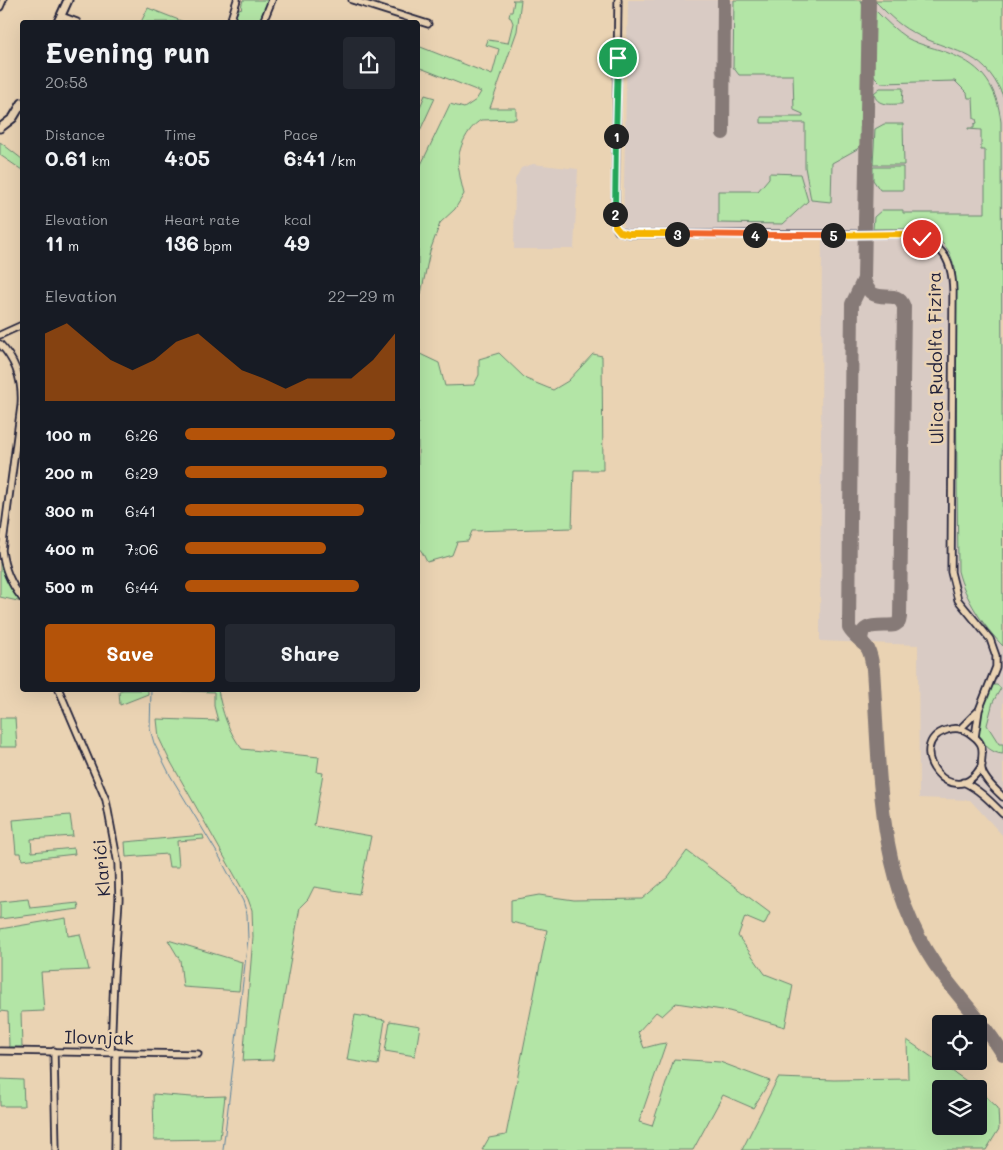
<!DOCTYPE html>
<html lang="en">
<head>
<meta charset="utf-8">
<style>
  :root { --surface:#171b24; --page:#242831; --text:#f1f3f6; --muted:#9ea1a6; --accent:#b45309 }
  body { margin:0; font-family:Mali,sans-serif; background:var(--page); color:var(--text); height:100vh; display:flex; flex-direction:column; font-size:19px; white-space:nowrap }
  * { box-sizing:border-box; margin:0 }
  p { font-size:16px; color:var(--muted) }
  .icon { flex:none; width:28px; height:28px; fill:none; stroke:currentColor; stroke-width:2; stroke-linecap:round; stroke-linejoin:round }
  .map { position:relative; flex:1; overflow:hidden }
  .panel { position:absolute; left:20px; top:20px; width:400px; height:672px; display:flex; flex-direction:column; background:var(--surface); border-radius:5px; box-shadow:0 5px 20px #0002 }
  .panel>* { flex:none }
  .buttons { position:absolute; left:932px; top:1015px; display:grid; gap:10px }
  .buttons a { display:grid; place-items:center; width:55px; height:55px; border-radius:5px; background:var(--surface); box-shadow:0 5px 20px #0002; font-size:25px }
  .pin { position:absolute; display:grid; place-items:center; width:42px; height:42px; color:#fff; margin:-21px; border:2px solid #fff; border-radius:50%; box-shadow:0 1px 5px #0007 }
  .km { position:absolute; width:25px; height:25px; margin:-12px; border-radius:50%; background:#222; color:#fff; font-size:14px; line-height:25px; text-align:center }
  .round { display:grid; place-items:center; flex:none; width:52px; height:52px; border-radius:5px; background:var(--page) }
  .summary { display:flex; align-items:center; justify-content:space-between; height:85px; padding:0 25px }
  h1 { font-size:28px; font-weight:700; line-height:38px }
  .figures { display:grid; grid-template-columns:repeat(3,1fr); gap:8px; height:85px; padding:5px 25px }
  .figures div { display:grid; align-content:center }
  .figures b { font-size:21px; font-weight:700 }
  .figures small { font-size:14px; font-weight:400 }
  .figures p { font-size:14px }
  .chart { height:140px; padding:10px 25px }
  .chart p { display:flex; justify-content:space-between }
  .chart svg { width:100%; height:90px; margin-top:5px; fill:var(--accent); opacity:.7 }
  .primary-button { display:flex; gap:10px; margin-top:auto; padding:10px 25px }
  .primary-button a { flex:1; height:58px; border-radius:5px; background:var(--accent); color:#fff; font-size:20px; font-weight:700; line-height:58px; text-align:center }
  .primary-button a+a { background:var(--page); color:var(--text) }
  ul { padding:0 25px; list-style:none; font-size:16px }
  li { display:grid; grid-template-columns:80px 60px 1fr; align-items:center; height:38px }
  li i { height:12px; border-radius:6px; background:var(--accent) }
  .map>svg:first-child { display:block }
  .built { fill:#d9cbc4 }
  .green { fill:#b3e5a6; stroke:#6a8470 }
  .lines { fill:none; stroke-linecap:round; stroke-linejoin:round }
  .stream { stroke:#5a839e; stroke-width:1 }
  .taxiway { stroke:#867a77; stroke-width:14 }
  .minor-casing { stroke:#22223b; stroke-width:9 }
  .tertiary-casing { stroke:#22223b; stroke-width:11 }
  .minor { stroke:#ead3b3; stroke-width:5.5 }
  .tertiary { stroke:#ead3b3; stroke-width:7 }
  .split-1-casing { stroke:#fff; stroke-width:10 }
  .split-2-casing { stroke:#fff; stroke-width:10 }
  .split-3-casing { stroke:#fff; stroke-width:10 }
  .split-4-casing { stroke:#fff; stroke-width:10 }
  .split-5-casing { stroke:#fff; stroke-width:10 }
  .split-6-casing { stroke:#fff; stroke-width:10 }
  .split-1 { stroke:#22a559; stroke-width:6 }
  .split-2 { stroke:#22a559; stroke-width:6 }
  .split-3 { stroke:#f5b400; stroke-width:6 }
  .split-4 { stroke:#f0652b; stroke-width:6 }
  .split-5 { stroke:#f0652b; stroke-width:6 }
  .split-6 { stroke:#f5b400; stroke-width:6 }
  .labels { text-anchor:middle; dominant-baseline:central; stroke-width:5; stroke-linejoin:round; paint-order:stroke }
  .street-label { font-size:18px; fill:#22223b; stroke:#ead3b3 }
</style>
</head>
<body>
<div class="map">
<svg width="1003" height="1150" viewBox="0 0 1003 1150">
  <rect width="100%" height="100%" fill="#ead3b3"/>
  <filter id="ink" filterUnits="userSpaceOnUse"><feTurbulence type="fractalNoise" baseFrequency=".02" numOctaves="2"/><feDisplacementMap in="SourceGraphic" scale="10" xChannelSelector="R" yChannelSelector="G"/><feConvolveMatrix kernelMatrix="1 2 1 2 8 2 1 2 1" color-interpolation-filters="sRGB"/></filter>
  <g filter="url(#ink)">
    <g class="built">
      <path d="M628,0H1003V836L970,800L919,798L918,645L820,641L822,231L623,229Z"/>
      <path d="M533,164L578,169L574,249H514L515,180L521,168Z"/>
    </g>
    <g class="green">
      <path d="M243,0H270L261,22H233L239,9L242,8L241,7Z"/>
      <path d="M512,0H521L517,31L490,108H516V119L481,120C467,128 455,153 459,170C460,178 462,186 464,194L455,209L440,223L438,229L430,251L421,294L418,293V171L450,104L464,108L476,100L481,92L418,67V46L492,75L499,49L486,45L488,40L508,43L513,23L511,18L509,17L510,12H512L514,1Z"/>
      <path d="M734,0H861L864,10L862,142L859,148L832,163L831,202L811,200L805,167V123H761V117H803V114L794,110L793,75H739L733,67Z"/>
      <path d="M874,0H1003V96C982,47 951,54 912,32C897,24 886,12 874,0Z"/>
      <path d="M148,8L184,22H141Z"/>
      <path d="M875,10C885,20 895,30 907,38C921,46 937,48 951,54C984,67 997,88 1001,122L1003,646C983,626 965,598 958,571L955,268C953,263 951,255 948,250C931,225 899,229 873,229L874,217L882,210H903V213H985V150H981V130L968,129V128H974V124L977,123L976,119H974L973,98H968L967,93L955,81L881,83L875,77L873,72Z"/>
      <path d="M880,88H903L902,104C892,104 876,107 874,93Z"/>
      <path d="M425,95L435,98L418,135V112Z"/>
      <path d="M884,124H903L904,165H873L875,129Z"/>
      <path d="M0,142L22,159V170L0,155Z"/>
      <path d="M873,167H903V190H880L873,180Z"/>
      <path d="M769,173L800,174L808,201L783,224L718,223V191H758L769,178Z"/>
      <path d="M418,353L439,363L445,386L474,385L479,375V359L499,353L526,379L553,390L568,381L593,354L602,356L603,470H574L572,528L472,531L468,541L457,542L452,555L427,562L422,552L418,547Z"/>
      <path d="M0,562L8,582L22,602L0,597Z"/>
      <path d="M994,685H997L1001,688L993,702L987,725L999,744H1003V754C987,753 975,736 978,721C979,714 982,708 985,702C987,696 989,690 994,685Z"/>
      <path d="M123,690H148V694L120,705L119,691Z"/>
      <path d="M158,690H218C222,712 228,731 242,749L319,757L317,772L323,773L314,826L371,836L359,894L314,887L308,899L300,907L273,1060L243,1061L253,937L252,910L248,899L168,757L159,738L157,719L218,721L214,706V692Z"/>
      <path d="M0,718H15L17,747H0Z"/>
      <path d="M70,815L73,836L31,839L32,852L74,848L75,854L22,860L21,853H16L13,820Z"/>
      <path d="M203,835L204,839L177,841L179,867H169L167,854L126,857L125,842Z"/>
      <path d="M687,851L770,913L764,925L745,917L738,936L765,974L793,985L785,1027L729,1011L676,1003L662,1016L656,1012L638,1032L644,1048L659,1044L666,1043L639,1122L652,1126L674,1059L720,1062L770,1081L753,1108L723,1095L693,1150H482L489,1138L506,1135L547,930L511,922V900L539,895L574,900L642,899L668,877Z"/>
      <path d="M28,899L30,908L78,903L79,909L0,919V902Z"/>
      <path d="M66,918L68,936L80,934L89,970L41,972L44,1011L21,1012L22,1047H9L8,1012L0,1011V929Z"/>
      <path d="M168,940L242,962L239,991L183,987L180,960Z"/>
      <path d="M355,1015L385,1020L378,1065L347,1060Z"/>
      <path d="M390,1021L420,1026L415,1056L385,1051Z"/>
      <path d="M907,1040L978,1089H941V1126H979V1090L998,1108L999,1129L986,1150H742L778,1078L834,1080L908,1079Z"/>
      <path d="M0,1079L23,1080L24,1106H0Z"/>
      <path d="M153,1094L192,1097L225,1096L220,1139L154,1140Z"/>
    </g>
    <g class="lines">
      <path class="stream" d="M151,690L150,729L154,743L170,775L219,856L243,901L247,914L248,939L223,1150"/>
      <g class="taxiway">
        <path d="M869,0L864,279L852,304L849,628C854,637 863,641 868,649C871,655 872,663 873,669C880,768 876,877 934,963C955,994 983,1021 1003,1054"/>
        <path d="M723,133L724,0"/>
        <path d="M862,643C857,621 881,627 895,625L899,622L900,617L904,307C896,284 872,311 864,279"/>
      </g>
      <defs>
        <g id="minor">
          <path d="M352,0L428,24"/>
          <path d="M618,0L615,225L618,231L628,234H905C940,243 952,254 953,291L951,572L958,600L990,639L996,656V667L979,710L975,737"/>
          <path d="M0,7L3,0"/>
          <path d="M61,16L77,22"/>
          <path d="M230,22L237,0"/>
          <path d="M263,22L272,0"/>
          <path d="M0,335L22,325"/>
          <path d="M0,344C16,361 23,382 21,406L2,550C4,569 10,583 22,598"/>
          <path d="M59,690L106,800L118,864L119,899L114,976L111,1052"/>
          <path d="M960,729L977,712"/>
          <path d="M982,765C954,817 901,744 947,730C956,727 965,729 972,735C989,747 979,756 982,770C984,780 996,790 1003,797"/>
          <path d="M963,782C979,789 991,802 1003,814"/>
          <path d="M0,1051L198,1054"/>
          <path d="M54,1051L56,1150"/>
          <path d="M115,1150L116,1052"/>
        </g>
        <g id="tertiary">
          <path d="M58,22L68,0"/>
          <path d="M0,128L13,118L22,103"/>
        </g>
      </defs>
      <use href="#minor" class="minor-casing"/>
      <use href="#tertiary" class="tertiary-casing"/>
      <use href="#minor" class="minor"/>
      <use href="#tertiary" class="tertiary"/>
    </g>
  </g>
  <g class="lines" filter="url(#ink)">
    <defs>
      <path id="split-1" d="M616,136L618,58"/>
      <path id="split-2" d="M615,214L616,136"/>
      <path id="split-3" d="M615,214V226L620,232L628,234H677"/>
      <path id="split-4" d="M677,234L755,235"/>
      <path id="split-5" d="M755,235H833"/>
      <path id="split-6" d="M833,235L905,234L922,239"/>
    </defs>
    <use href="#split-1" class="split-1-casing"/>
    <use href="#split-2" class="split-2-casing"/>
    <use href="#split-3" class="split-3-casing"/>
    <use href="#split-4" class="split-4-casing"/>
    <use href="#split-5" class="split-5-casing"/>
    <use href="#split-6" class="split-6-casing"/>
    <use href="#split-1" class="split-1"/>
    <use href="#split-2" class="split-2"/>
    <use href="#split-3" class="split-3"/>
    <use href="#split-4" class="split-4"/>
    <use href="#split-5" class="split-5"/>
    <use href="#split-6" class="split-6"/>
  </g>
  <g class="labels">
    <g class="street-label">
      <text transform="translate(935 358) rotate(-91)">Ulica Rudolfa Fizira</text>
      <text transform="translate(101 868) rotate(-95)">Klarići</text>
      <text transform="translate(99 1037) rotate(1)">Ilovnjak</text>
    </g>
  </g>
</svg>
<div class="buttons">
<a><svg class="icon" aria-label="locate" viewBox="0 0 24 24"><circle cx="12" cy="12" r="6"/><path d="M12 2v4M12 18v4M2 12h4M18 12h4"/></svg></a>
<a><svg class="icon" aria-label="layers" viewBox="0 0 24 24"><path d="M12 4l9 5-9 5-9-5zM3 14l9 5 9-5"/></svg></a>
</div>
<div class="pin" style="left:618px;top:58px;background:#1e9e55"><svg class="icon" aria-label="arrive" viewBox="0 0 24 24"><path d="M6 21V4h12l-3 4 3 4H6"/></svg></div>
<div class="pin" style="left:922px;top:239px;background:#d93025"><svg class="icon" aria-label="check" viewBox="0 0 24 24"><path d="M5 12l5 5 9-10"/></svg></div>
<b class="km" style="left:616px;top:136px">1</b>
<b class="km" style="left:615px;top:214px">2</b>
<b class="km" style="left:677px;top:234px">3</b>
<b class="km" style="left:755px;top:235px">4</b>
<b class="km" style="left:833px;top:235px">5</b>
<section class="panel">
<div class="summary"><div><h1>Evening run</h1><p>20:58</p></div><a class="round"><svg class="icon" aria-label="share" viewBox="0 0 24 24"><path d="M12 15V3M7 8l5-5 5 5M5 13v7h14v-7"/></svg></a></div>
<div class="figures">
<div><p>Distance</p><b>0.61<small> km</small></b></div>
<div><p>Time</p><b>4:05</b></div>
<div><p>Pace</p><b>6:41<small> /km</small></b></div>
</div>
<div class="figures">
<div><p>Elevation</p><b>11<small> m</small></b></div>
<div><p>Heart rate</p><b>136<small> bpm</small></b></div>
<div><p>kcal</p><b>49</b></div>
</div>
<div class="chart"><p><span>Elevation</span>22–29 m</p>
<svg viewBox="0 0 160 44" preserveAspectRatio="none"><path d="M0 44V11L10 6L20 15L30 24L40 29L50 24L60 15L70 11L80 20L90 29L100 33L110 38L120 33L130 33L140 33L150 24L160 11V44z"/></svg>
</div>
<ul>
<li><b>100 m</b>6:26<i style="width:100%"></i></li>
<li><b>200 m</b>6:29<i style="width:96%"></i></li>
<li><b>300 m</b>6:41<i style="width:85%"></i></li>
<li><b>400 m</b>7:06<i style="width:67%"></i></li>
<li><b>500 m</b>6:44<i style="width:83%"></i></li>
</ul>
<div class="primary-button"><a>Save</a><a>Share</a></div>
</section>
</div>
</body>
</html>
